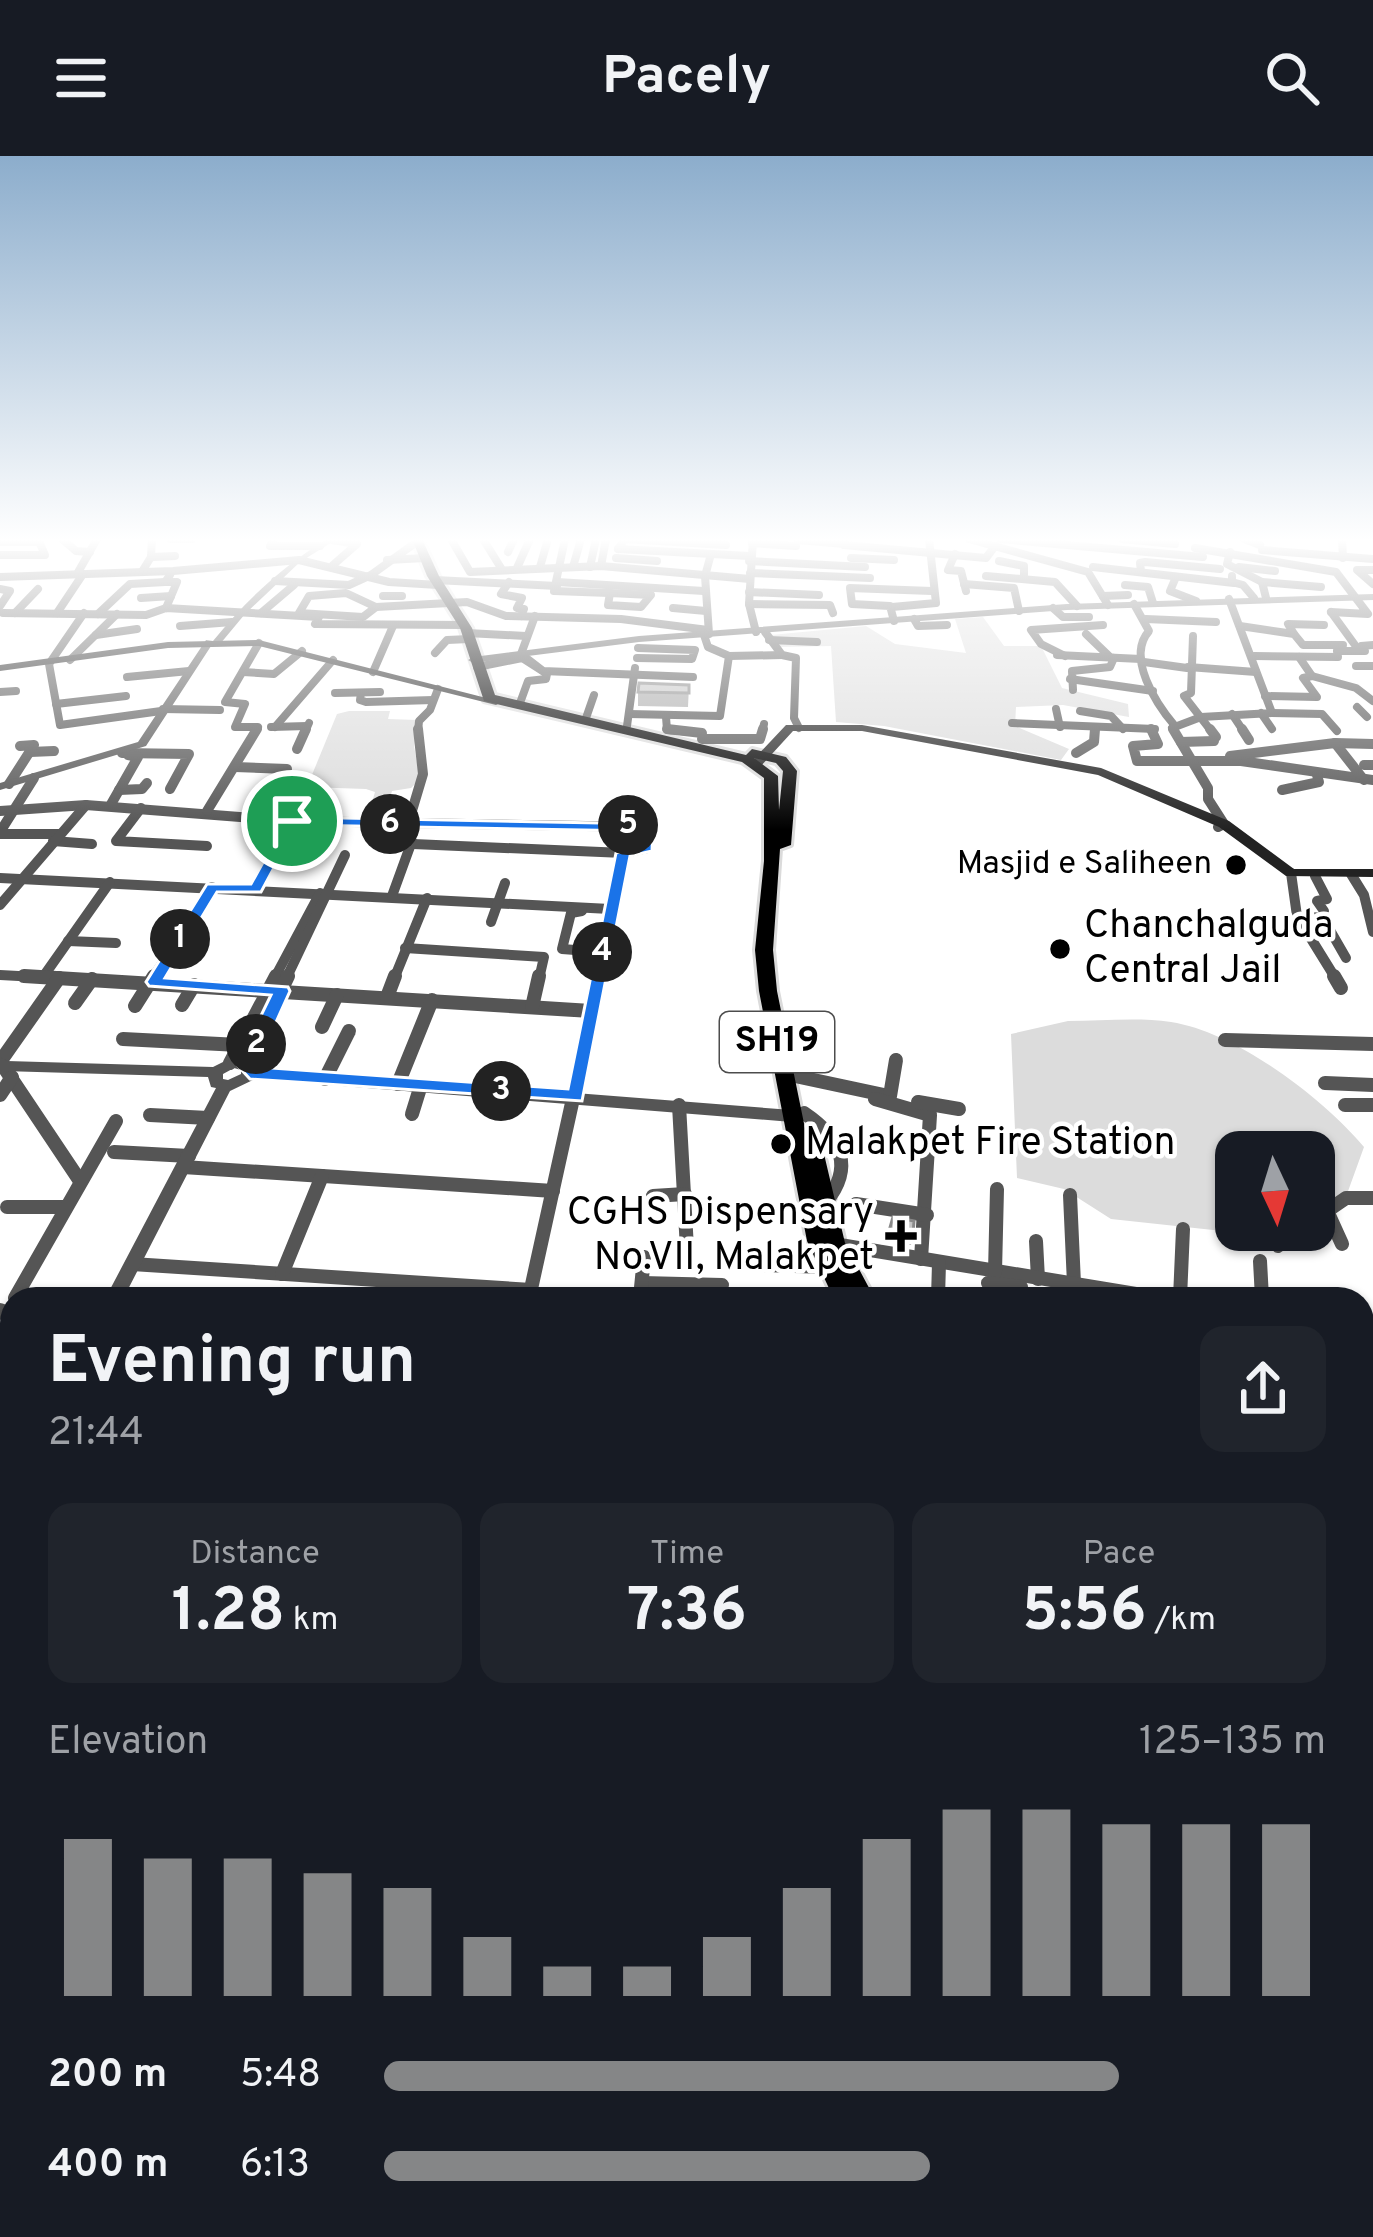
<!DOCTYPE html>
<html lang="en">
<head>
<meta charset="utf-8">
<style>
  :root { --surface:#171b24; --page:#20242c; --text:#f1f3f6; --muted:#9ea1a6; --accent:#858687 }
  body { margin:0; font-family:Overpass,sans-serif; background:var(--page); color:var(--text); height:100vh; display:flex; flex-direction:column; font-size:45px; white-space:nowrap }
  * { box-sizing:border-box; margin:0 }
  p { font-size:39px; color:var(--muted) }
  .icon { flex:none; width:66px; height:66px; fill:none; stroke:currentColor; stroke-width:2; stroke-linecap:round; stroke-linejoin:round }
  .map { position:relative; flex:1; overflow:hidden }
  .details { position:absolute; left:0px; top:1131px; width:1374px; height:951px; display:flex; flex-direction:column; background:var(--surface); border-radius:36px 36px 0 0; box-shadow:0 3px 9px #0004 }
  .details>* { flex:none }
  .needle { width:78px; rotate:176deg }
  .tools { position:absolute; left:1215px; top:975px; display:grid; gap:24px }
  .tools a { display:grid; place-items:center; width:120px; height:120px; border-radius:24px; background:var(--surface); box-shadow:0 3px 9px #0004; font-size:60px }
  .pin { position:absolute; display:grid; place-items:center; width:102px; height:102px; color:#fff; margin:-51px; border:6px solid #fff; border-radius:50%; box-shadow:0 3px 12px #0007 }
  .km { position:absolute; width:60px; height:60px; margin:-30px; border-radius:50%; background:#222; color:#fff; font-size:33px; line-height:60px; text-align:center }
  .round { display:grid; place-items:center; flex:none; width:126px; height:126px; border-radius:24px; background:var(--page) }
  .overview { display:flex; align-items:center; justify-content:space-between; height:204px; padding:0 48px }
  h1 { font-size:66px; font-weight:700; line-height:90px }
  .figures { display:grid; grid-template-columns:repeat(3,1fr); gap:18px; height:204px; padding:12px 48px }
  .figures div { display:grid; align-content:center; border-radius:24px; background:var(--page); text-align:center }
  .figures b { font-size:60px; font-weight:700 }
  .figures small { font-size:33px; font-weight:400 }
  .figures p { font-size:33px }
  .chart { height:336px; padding:24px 48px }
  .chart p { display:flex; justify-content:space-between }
  .chart svg { width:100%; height:216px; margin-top:12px; stroke:var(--accent); stroke-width:6 }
  ul { padding:0 48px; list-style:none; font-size:39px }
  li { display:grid; grid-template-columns:192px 144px 1fr; align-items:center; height:90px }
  li i { height:30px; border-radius:15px; background:var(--accent) }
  header { display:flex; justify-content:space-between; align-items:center; height:156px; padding:0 48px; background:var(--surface); font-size:54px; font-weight:700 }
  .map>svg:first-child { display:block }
  .green { fill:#dcdcdc }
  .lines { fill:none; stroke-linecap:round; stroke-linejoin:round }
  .primary-casing { stroke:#dbdbdb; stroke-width:6 }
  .minor-far4 { stroke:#555; stroke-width:8 }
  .minor-far3 { stroke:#555; stroke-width:10 }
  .minor-far2 { stroke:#555; stroke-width:14 }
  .minor-far1 { stroke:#555; stroke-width:16 }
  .minor { stroke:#555; stroke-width:21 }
  .tertiary { fill:#555; fill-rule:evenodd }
  .secondary { fill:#222; fill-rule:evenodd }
  .primary { fill:#000; fill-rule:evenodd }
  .wall { fill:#a9a9a9 }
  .building { fill:#c4c4c4; stroke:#898989; stroke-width:3 }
  .route { fill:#1a73e8; stroke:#fff; stroke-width:3; fill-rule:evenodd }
  .poi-dot { fill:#000; stroke:#fff; stroke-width:4.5 }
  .labels { text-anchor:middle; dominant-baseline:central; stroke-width:9; stroke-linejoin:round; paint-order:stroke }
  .far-poi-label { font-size:33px; fill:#000; stroke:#fff; text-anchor:end }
  .shield { fill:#fff; stroke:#4c4c4c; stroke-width:3 }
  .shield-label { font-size:36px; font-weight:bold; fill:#000 }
  .poi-label { font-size:39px; fill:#000; stroke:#fff; text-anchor:start }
</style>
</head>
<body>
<header><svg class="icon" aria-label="menu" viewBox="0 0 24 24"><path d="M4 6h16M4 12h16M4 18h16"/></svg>Pacely<svg class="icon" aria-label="search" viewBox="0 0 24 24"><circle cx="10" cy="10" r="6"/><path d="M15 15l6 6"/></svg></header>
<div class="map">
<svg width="1373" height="2081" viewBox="0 0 1373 2081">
  <rect width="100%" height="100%" fill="#fff"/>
  <g class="green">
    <path d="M983,461L1004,490H1041L1062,532L1128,548L1129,561L1063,549L1016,551L1015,570L1069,593L1061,604L884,570L836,566L831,490L780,491L771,479L866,470L895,488L966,497L955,463Z"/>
    <path d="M349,555H390L388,563L417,564L414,590L420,623L411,632L392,635L390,642L373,643L375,636L366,633L307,631L337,558Z"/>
    <path d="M1068,865C1101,865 1138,861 1171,866C1236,876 1323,942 1364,991L1347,1038L1314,1048V996H1236V1074L1241,1077L1111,1063L1064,1033L1017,1022L1011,878Z"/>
  </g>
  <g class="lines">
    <defs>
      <g id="primary">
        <path d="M412,383H422L439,420L472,472L495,539L746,599L752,593L786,601L797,615L791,689L780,693L773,794L777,835L809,992L821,993L824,998L845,1087L875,1143H834L807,1085L759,835L755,794L764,705V622L742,606L484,545L460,472L427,420ZM754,602L776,607L783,615L779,654L778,620Z"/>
        <path d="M1362,1523L1373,1528V1587L1362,1582Z"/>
      </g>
    </defs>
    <use href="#primary" class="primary-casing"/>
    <g class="minor-far4">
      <path d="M62,383L76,395L90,396"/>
      <path d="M170,383H192"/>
      <path d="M274,383L270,390H320"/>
      <path d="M451,383L470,416L601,410L750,423"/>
      <path d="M483,383L501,412"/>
      <path d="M565,383L554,435L610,437"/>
      <path d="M753,383L749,448L756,476"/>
      <path d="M969,383L1088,416L1108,449"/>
      <path d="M1000,383L1203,401"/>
      <path d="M1122,383L1175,388"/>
      <path d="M1244,383L1260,389"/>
      <path d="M1342,383L1343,402"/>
      <path d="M332,384L357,388L333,409"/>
      <path d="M798,384L845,388"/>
      <path d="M0,386H40"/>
      <path d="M752,387L796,390"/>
      <path d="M844,389L986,402L995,390"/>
      <path d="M1195,392L1336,416L1368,458L1331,456"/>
      <path d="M618,393L750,400"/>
      <path d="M618,393L625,383L726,389"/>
      <path d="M1262,394L1373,403"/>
      <path d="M508,396L514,383"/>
      <path d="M1230,396L1227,408L1262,426"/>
      <path d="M955,398L948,414L961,415L966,435"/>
      <path d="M0,399H45L38,383"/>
      <path d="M151,401L175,400"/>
      <path d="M616,402L657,405"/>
      <path d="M851,402L894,404"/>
      <path d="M387,404L425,402"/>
      <path d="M749,405L865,411"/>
      <path d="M999,405L1024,410V419"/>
      <path d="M601,410L606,383"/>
      <path d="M540,411L548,383"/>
      <path d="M573,411L581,383"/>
      <path d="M590,411L596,383"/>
      <path d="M1093,411L1234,427"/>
      <path d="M1239,411L1275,415"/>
      <path d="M517,412L530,383"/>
      <path d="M143,414L151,401L152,383"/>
      <path d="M1373,414H1357L1373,428"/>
      <path d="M1141,415L1140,407L1145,406L1220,413"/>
      <path d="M750,417L870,422"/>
      <path d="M77,418L97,383"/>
      <path d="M986,420L1055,426L1077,450"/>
      <path d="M1232,420V426L1243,429L1254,442"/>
      <path d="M0,421L173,415L299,404L389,426L438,429"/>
      <path d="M1176,421L1170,435L1196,445"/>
      <path d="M435,424L557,430"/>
      <path d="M275,425L349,429L371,419L418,385"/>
      <path d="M509,426L501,438L522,442L517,452L524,453L521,460"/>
      <path d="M557,426L704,435"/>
      <path d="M964,428L1014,432L1019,455"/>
      <path d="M1125,429L1148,431L1153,447"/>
      <path d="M0,433L10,435L0,450"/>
      <path d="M749,436L819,439"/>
      <path d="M346,437L376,451L363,461L299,457L309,440Z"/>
      <path d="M610,437L651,439L641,451L608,449Z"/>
      <path d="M383,440H402"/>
      <path d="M1103,440L1128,439"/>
      <path d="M141,442L171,440"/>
      <path d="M1266,442L1262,426L1321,431"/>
      <path d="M749,448L830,449L833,457"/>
      <path d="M1134,448L1149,475C1126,501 1156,548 1175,570"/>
      <path d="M376,451L467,446L506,460L621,463L708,474"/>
      <path d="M892,451L936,447L929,383"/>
      <path d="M166,452L177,426H165L170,419"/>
      <path d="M673,452L706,455"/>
      <path d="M1053,452L1063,461H1089"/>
      <path d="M1331,456L1355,489"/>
      <path d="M3,457L146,459L166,452L319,461L315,468L464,469"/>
      <path d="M15,457L38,433"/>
      <path d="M57,457L83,418"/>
      <path d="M84,457L49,508L60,569L161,555"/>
      <path d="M261,457L294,429"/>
      <path d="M98,458L130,428L165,426"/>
      <path d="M535,460L521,498L543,515L693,521"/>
      <path d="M914,463L918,470L947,469"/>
      <path d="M1146,463L1216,466"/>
      <path d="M894,465L890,450L852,448L850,432L932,435"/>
      <path d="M180,470L232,466"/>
      <path d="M1240,470L1294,478L1303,489H1343"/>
      <path d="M765,476L782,499L796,502L794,562L799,572"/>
      <path d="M467,477L526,480"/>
      <path d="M709,478L705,420L711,398"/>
      <path d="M1086,478L1111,502"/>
      <path d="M1294,478L1288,468L1324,469"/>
      <path d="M96,479L137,473"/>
      <path d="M1193,480L1191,537L1184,540L1212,576"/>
      <path d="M769,484L817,486"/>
      <path d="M435,497L447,484L469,483"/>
      <path d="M1057,499L1141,503"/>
      <path d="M729,500L782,499"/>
      <path d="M1065,500L1041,488L1031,474L1103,469"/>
      <path d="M1254,500L1338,501L1337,495H1365L1361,490L1373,489"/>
      <path d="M637,502L692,503L695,494L638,492"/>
      <path d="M70,504L117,458"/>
      <path d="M1144,506L1187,512"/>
      <path d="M1356,510H1373"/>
      <path d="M477,511L522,502L547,518L546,523L528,525L520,547"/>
      <path d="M1188,511L1256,516"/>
      <path d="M243,516L274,518L302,495"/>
      <path d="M373,516L393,470"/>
      <path d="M1312,520L1356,532L1373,545"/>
      <path d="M127,521L189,515"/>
      <path d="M1070,523L1153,535"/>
      <path d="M1073,534L1072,515L1110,511L1114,502"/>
      <path d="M0,536L16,535"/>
      <path d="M335,537L380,536"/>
      <path d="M361,537L360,544L366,546L433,544"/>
      <path d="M1265,540L1317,541L1303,522L1312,520L1299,501"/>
      <path d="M56,548L126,540"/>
      <path d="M1357,551L1367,561"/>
      <path d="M163,553L220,554"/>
      <path d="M1056,553L1060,571"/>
      <path d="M1080,555L1111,560L1123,573"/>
      <path d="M1261,557L1272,573"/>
      <path d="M1272,557L1322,558L1337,575"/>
      <path d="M629,558L720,560L729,500L708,491L704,479"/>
      <path d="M1232,558L1244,576"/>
      <path d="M666,561L667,574L693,576"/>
      <path d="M586,562L594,539"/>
      <path d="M1012,567L1155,573"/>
      <path d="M627,570L635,512"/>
      <path d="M271,571L307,570"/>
      <path d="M275,571L333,504"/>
      <path d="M255,576L258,571H235L245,548L225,546L259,487"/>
      <path d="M305,576L309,567"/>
      <path d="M418,576L419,565L430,554L438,533"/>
      <path d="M762,576L764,568"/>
      <path d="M1175,576L1172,572L1201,561L1272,557L1229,443"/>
    </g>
    <g class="minor-far3">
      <path d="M667,573L702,577"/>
      <path d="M1151,573L1158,588L1133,590L1137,605H1241L1373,624"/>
      <path d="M1173,573L1208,632V643L1224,668L1218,671"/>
      <path d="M1210,573L1216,581"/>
      <path d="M1242,573L1249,584"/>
      <path d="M702,583H760L763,573"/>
      <path d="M1181,586L1214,585"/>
      <path d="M1335,587L1373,588"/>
      <path d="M297,593L306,573"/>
      <path d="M30,596L54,595"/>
      <path d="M122,597L189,598L170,633"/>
      <path d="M1076,597L1094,586L1095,573"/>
      <path d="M1230,600L1335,587L1364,624"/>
      <path d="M1364,609H1373"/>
      <path d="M235,611L287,613L261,662"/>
      <path d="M9,628L34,589L20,590"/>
      <path d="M119,634L142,633L147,627"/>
      <path d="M1282,634L1319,626L1317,619"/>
      <path d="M110,650L138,601L128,599"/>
      <path d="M141,652L116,685L207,690"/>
      <path d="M0,655L86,649L293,665L648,671L647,692L624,697"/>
      <path d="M207,655L257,573"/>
      <path d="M408,668L423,618L418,573"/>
      <path d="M0,676L34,622"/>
      <path d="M0,678H59"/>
      <path d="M53,685L92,688"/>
      <path d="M413,688L624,697L599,823"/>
      <path d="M319,698L338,665"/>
      <path d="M1291,717L1297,760L1336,823"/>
      <path d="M1351,718L1364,739L1373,776"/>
      <path d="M1315,720L1327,743L1317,745L1324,755"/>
      <path d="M0,722L610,753"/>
      <path d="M255,733L293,665"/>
      <path d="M392,740L412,685"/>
      <path d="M0,749L86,649"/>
      <path d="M582,755L571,757L562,793L602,796"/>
      <path d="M1297,760L1323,762L1346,802"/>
      <path d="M491,766L505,727"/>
      <path d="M68,785L116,787"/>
      <path d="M405,792L544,801L539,823"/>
      <path d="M0,819L74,823"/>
      <path d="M43,821L110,726"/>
      <path d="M152,823L212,731"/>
      <path d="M274,823L320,737"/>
      <path d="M286,823L345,699"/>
      <path d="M394,823L427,742"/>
    </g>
    <g class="minor-far2">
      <path d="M24,820L591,855"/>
      <path d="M1334,820L1341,832"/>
      <path d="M387,841L395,820"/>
      <path d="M75,847L92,823"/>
      <path d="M182,849L194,829"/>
      <path d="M135,850L154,820"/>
      <path d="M532,851L539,820"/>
      <path d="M322,871L337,839"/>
      <path d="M123,883L239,889"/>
      <path d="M1225,884L1373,888"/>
      <path d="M0,906L59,822"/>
      <path d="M230,907L276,820"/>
      <path d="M246,909L288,820"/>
      <path d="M3,910L80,1025"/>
      <path d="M795,920L884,939"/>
      <path d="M325,923L349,875"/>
      <path d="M1325,927L1373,929"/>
      <path d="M398,928L432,844"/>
      <path d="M0,939L12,921"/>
      <path d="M890,940L896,904"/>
      <path d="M875,943L930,959L921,1103"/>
      <path d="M918,946L959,953"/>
      <path d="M679,949L687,1093"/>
      <path d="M1345,949H1373"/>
      <path d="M804,957C841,982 855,1011 825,1047"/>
      <path d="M412,958L421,929"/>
      <path d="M150,959L208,962"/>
      <path d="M114,996L189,1000"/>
      <path d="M183,1011L553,1035"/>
      <path d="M1070,1039L1074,1128"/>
      <path d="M653,1040L685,1038"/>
      <path d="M856,1048L927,1059"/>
      <path d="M7,1051H65"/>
      <path d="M1327,1055L1342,1088"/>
      <path d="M1314,1056L1327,1055L1346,1042H1373"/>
      <path d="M1273,1074L1278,1090"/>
      <path d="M1036,1085L1038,1123"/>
      <path d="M834,1088L1160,1142"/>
      <path d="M1260,1105L1262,1142"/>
      <path d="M132,1108L531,1134"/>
      <path d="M762,1109L827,1111"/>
      <path d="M995,1116L997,1033"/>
      <path d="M282,1118L322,1020"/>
      <path d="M642,1127L722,1129"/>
      <path d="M988,1127L1021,1131"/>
      <path d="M15,1142L116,965"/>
      <path d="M529,1142L600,820"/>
      <path d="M640,1142L644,1101"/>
      <path d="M938,1142L939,1107"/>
      <path d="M1180,1142L1183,1073"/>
    </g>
    <g class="minor-far1">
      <path d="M1142,1139L1165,1143"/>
      <path d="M0,1155L12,1159"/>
      <path d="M1362,1224L1373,1226"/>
      <path d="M0,1276L12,1277"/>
      <path d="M1362,1316L1373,1315"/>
      <path d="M0,1348L12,1349"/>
      <path d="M0,1428L12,1430"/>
      <path d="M1362,1504L1373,1496"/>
      <path d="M0,1516L12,1517"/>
    </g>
    <g class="minor">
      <path d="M0,1620L12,1622"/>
      <path d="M0,1692L12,1694"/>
      <path d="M0,1852L12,1854"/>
      <path d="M1362,1877H1373"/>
      <path d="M1362,1993L1373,2031"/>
      <path d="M1362,2061H1373"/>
      <path d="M289,2070L295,2081"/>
      <path d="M592,2070V2081"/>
      <path d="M782,2070V2081"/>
      <path d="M890,2070L891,2081"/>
      <path d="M1162,2070L1164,2081"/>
    </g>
    <g class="tertiary">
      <path d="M327,383H337L300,406L245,458L220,488L213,487L146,590L0,634V627L138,586L206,484L213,485C246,444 283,410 327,383Z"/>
      <path d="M1373,438V444L1067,454L639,486L473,507L468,504L473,501L639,480L1067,448Z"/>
      <path d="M0,901L7,905L213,911L233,901L253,907L255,912L792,954L800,960L792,966L255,923L230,935L123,1143H105L216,932L211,931L208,921L3,915L0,914ZM234,912L241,914V918L228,924L223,923V918Z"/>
      <path d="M12,1294V1324L7,1334L0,1336V1306L5,1297Z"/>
    </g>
    <g class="secondary">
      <path d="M259,484L502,546L496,549L259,490L168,492L0,515V509L168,486Z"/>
      <path d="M786,569H862L1101,612L1229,665L1294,713H1373V721L1286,720L1219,671L1098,619L862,575H793L760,611H752V605Z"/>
    </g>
    <use href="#primary" class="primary"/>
  </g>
  <g class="wall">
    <path d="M689,529L688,551L638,550V536Z"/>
    <path d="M893,1061L913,1079L911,1089L887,1085Z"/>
  </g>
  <g class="building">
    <path d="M639,527L689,529V537L638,536Z"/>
    <path d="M893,1061L914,1065L913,1079L889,1075Z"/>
  </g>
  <linearGradient id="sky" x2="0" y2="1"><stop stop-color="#8cadcc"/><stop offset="0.57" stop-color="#fff"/><stop offset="1" stop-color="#fff" stop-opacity="0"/></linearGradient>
  <rect width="1373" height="674" fill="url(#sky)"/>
  <path class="route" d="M292,661L653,668L652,695L630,700L582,945L250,923L237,909L271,839L149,830L146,826L207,728H251L286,665ZM297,669L641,675L640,690L616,697L568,933L256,911L290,835L288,831L165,822L217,736H261Z"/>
  <g class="poi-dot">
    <circle cx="1236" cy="709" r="12"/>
    <circle cx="1060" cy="793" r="12"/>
    <circle cx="781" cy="988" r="12"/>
    <path d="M895 1062h12v12h12v12h-12v12h-12v-12h-12v-12h12z"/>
  </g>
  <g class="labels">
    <g class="far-poi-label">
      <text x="1212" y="709">Masjid e Saliheen</text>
    </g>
    <rect class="shield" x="720" y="856" width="114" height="60" rx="9"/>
    <g class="shield-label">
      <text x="777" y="886">SH19</text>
    </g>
    <g class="poi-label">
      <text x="1084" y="771">Chanchalguda<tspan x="1084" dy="45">Central Jail</tspan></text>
      <text x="805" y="988">Malakpet Fire Station</text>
      <text x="874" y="1058" text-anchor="end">CGHS Dispensary<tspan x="874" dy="45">No.VII, Malakpet</tspan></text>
    </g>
  </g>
</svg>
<div class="tools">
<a><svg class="needle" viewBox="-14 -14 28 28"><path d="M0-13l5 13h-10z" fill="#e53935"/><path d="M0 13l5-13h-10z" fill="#9ea1a6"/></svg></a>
</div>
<div class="pin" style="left:292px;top:665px;background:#1e9e55"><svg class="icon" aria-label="arrive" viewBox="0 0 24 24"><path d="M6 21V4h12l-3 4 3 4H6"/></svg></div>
<b class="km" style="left:180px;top:783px">1</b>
<b class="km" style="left:256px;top:888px">2</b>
<b class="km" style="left:501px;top:935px">3</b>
<b class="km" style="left:602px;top:796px">4</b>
<b class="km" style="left:628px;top:669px">5</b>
<b class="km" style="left:390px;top:668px">6</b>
<section class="details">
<div class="overview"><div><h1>Evening run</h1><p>21:44</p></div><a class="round"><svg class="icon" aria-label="share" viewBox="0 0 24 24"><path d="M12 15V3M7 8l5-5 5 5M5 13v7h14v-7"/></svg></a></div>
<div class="figures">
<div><p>Distance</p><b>1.28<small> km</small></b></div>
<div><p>Time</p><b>7:36</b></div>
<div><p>Pace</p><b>5:56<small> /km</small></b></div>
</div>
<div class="chart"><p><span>Elevation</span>125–135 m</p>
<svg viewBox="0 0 160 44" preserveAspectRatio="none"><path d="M5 44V12M15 44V16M25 44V16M35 44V19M45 44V22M55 44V32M65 44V38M75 44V38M85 44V32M95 44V22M105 44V12M115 44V6M125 44V6M135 44V9M145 44V9M155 44V9"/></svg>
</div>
<ul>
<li><b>200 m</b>5:48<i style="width:78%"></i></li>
<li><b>400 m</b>6:13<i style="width:58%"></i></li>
</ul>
</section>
</div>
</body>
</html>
